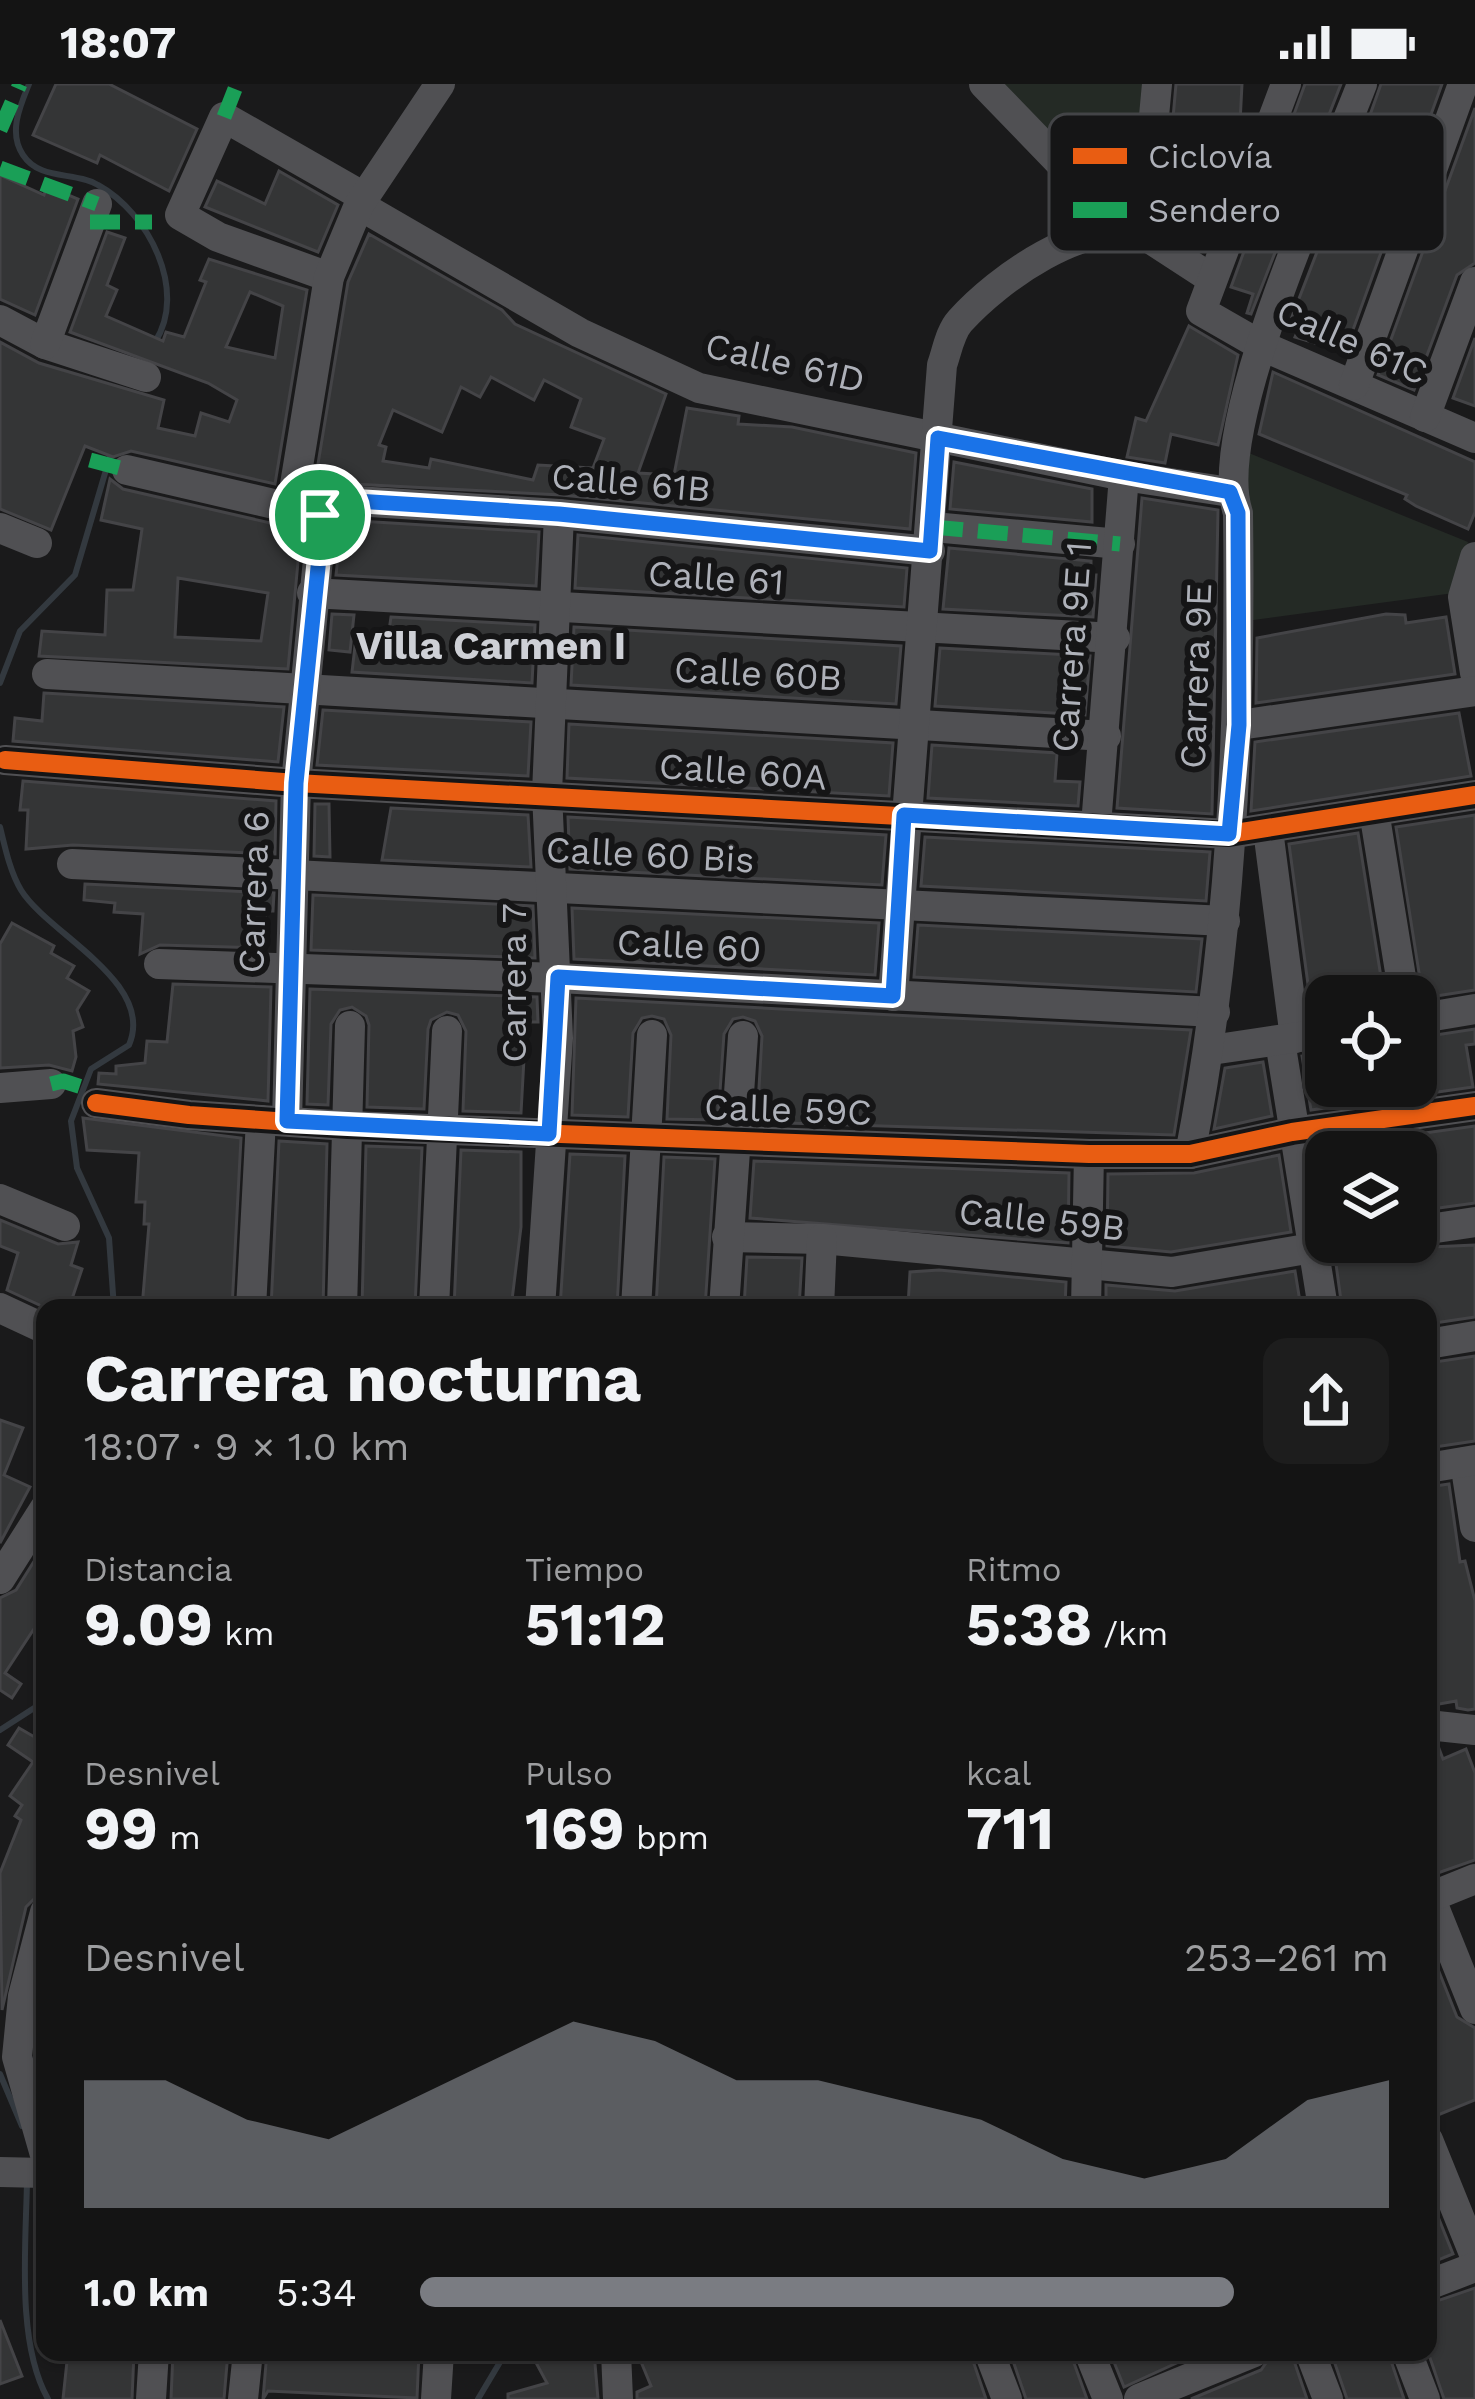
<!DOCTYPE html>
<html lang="es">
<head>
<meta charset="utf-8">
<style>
  :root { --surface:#141414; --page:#1d1d1d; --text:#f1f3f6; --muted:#9d9ea0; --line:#333334; --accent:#7a7c82 }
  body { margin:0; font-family:"Work Sans",sans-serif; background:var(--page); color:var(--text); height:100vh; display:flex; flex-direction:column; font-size:45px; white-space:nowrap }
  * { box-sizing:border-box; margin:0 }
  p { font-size:39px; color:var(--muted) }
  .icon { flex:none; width:66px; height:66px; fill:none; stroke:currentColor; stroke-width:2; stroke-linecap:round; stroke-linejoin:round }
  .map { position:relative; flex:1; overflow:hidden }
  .drawer { position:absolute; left:36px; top:1215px; width:1401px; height:1062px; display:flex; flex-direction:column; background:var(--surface); border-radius:24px; box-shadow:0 3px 9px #0004,0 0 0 3px var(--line) }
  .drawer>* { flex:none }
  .tools { position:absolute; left:1305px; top:891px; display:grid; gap:24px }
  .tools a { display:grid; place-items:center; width:132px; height:132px; border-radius:24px; background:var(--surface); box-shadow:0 3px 9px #0004,0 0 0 3px var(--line); font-size:60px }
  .pin { position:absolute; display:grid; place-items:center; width:102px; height:102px; color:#fff; margin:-51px; border:6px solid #fff; border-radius:50%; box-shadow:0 3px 12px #0007 }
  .round { display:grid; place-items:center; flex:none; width:126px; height:126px; border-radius:24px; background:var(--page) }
  .headline { display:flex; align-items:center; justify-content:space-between; height:204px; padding:0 48px }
  h1 { font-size:66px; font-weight:700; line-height:90px }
  .metrics { display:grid; grid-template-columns:repeat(3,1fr); gap:18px; height:204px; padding:12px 48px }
  .metrics div { display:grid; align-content:center }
  .metrics b { font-size:60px; font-weight:700 }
  .metrics small { font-size:33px; font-weight:400 }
  .metrics p { font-size:33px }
  .chart { height:336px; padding:24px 48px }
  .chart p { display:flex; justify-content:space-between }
  .chart svg { width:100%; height:216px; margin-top:12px; fill:var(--accent); opacity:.7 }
  ul { padding:0 48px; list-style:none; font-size:39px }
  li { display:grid; grid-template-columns:192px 144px 1fr; align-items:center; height:90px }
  li i { height:30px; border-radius:15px; background:var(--accent) }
  .status { display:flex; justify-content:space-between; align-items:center; height:84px; padding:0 60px; background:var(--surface); direction:ltr }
  .status svg { height:33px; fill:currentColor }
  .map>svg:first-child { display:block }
  .green { fill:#242a25 }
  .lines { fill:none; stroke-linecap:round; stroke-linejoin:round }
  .stream { stroke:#33393f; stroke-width:6 }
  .building { fill:#343536; stroke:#444447; stroke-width:3; fill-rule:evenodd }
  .minor { stroke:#505053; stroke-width:30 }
  .quiet { stroke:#1a9f57; stroke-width:15; stroke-dasharray:30 15; stroke-linecap:butt }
  .cycleway-casing { stroke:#151516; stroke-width:26 }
  .cycleway { stroke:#e95d12; stroke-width:18 }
  .route-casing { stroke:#fff; stroke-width:24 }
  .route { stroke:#1a73e8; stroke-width:15 }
  .labels { text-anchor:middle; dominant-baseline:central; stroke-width:12; stroke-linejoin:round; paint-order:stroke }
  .street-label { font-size:36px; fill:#aeb1b9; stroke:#151516 }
  .neighbourhood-label { font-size:39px; font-weight:bold; fill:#ced0d6; stroke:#151516 }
  .key { fill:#151516; stroke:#434447; stroke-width:3 }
  .key-label { font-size:33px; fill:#aeb1b9 }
</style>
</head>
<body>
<div class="status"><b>18:07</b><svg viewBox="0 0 49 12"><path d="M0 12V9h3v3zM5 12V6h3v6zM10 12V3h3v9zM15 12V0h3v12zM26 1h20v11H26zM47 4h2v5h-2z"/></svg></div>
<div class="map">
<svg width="1475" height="2315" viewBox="0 0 1475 2315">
  <rect width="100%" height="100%" fill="#1a1a1b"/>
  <g class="green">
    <path d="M1001,0H1151L1143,143Z"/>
    <path d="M1244,367L1468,458L1454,509L1246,537Z"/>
  </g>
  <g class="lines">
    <g class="stream">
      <path d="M29,0C20,22 8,49 23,71C40,97 74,87 98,101C149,129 188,207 155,258"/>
      <path d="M0,599L20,547L75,491L111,369"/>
      <path d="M0,743C5,763 10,788 21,806C48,850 156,898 129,961L91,985L71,1037L77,1084L109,1154L114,1224"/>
      <path d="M0,1646L45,1617"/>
      <path d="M0,1990L22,2042"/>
      <path d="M27,2097C26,2160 16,2259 48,2315"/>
      <path d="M478,2315L506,2268"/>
    </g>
  </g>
  <g class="building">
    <path d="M56,0H109L197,45L169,107L100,71L97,79L33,51Z"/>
    <path d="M1176,0H1242L1240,39L1173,34Z"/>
    <path d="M1305,0H1341L1251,230L1247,229L1253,210L1231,203Z"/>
    <path d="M1381,0H1442L1345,268L1295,253L1298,246L1288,243L1351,80L1359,83L1371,51L1364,48Z"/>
    <path d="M1475,24V179L1457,191L1414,306L1378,291Z"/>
    <path d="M279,87L338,121L318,168L205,123L217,97L265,120Z"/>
    <path d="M0,91L44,111L47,102L78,115L35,231L0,215Z"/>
    <path d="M107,148L125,154L107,201L117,206L106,232L163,257L166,248L184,253L206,198L200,196L209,175L307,206L275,400L131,367L113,373L85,362L51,446L0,425V258L39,279L164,316L158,344L195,352L201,329L229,338L237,316L208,299L70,248ZM250,208L283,222L275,274L226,263Z"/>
    <path d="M369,150L502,226L515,240L666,310L638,389L674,391L687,324L739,332L738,340L792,343L916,369L910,445L561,411L315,398L348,198ZM491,293L534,316L544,296L581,315L571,343L604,355L593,384L538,381L533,396L431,375L429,384L383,377L386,363L379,361L393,326L442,348L461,303L480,313Z"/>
    <path d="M1189,242L1238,271L1218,361L1171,350L1165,379L1127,373L1136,334L1146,337Z"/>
    <path d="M1475,254V322L1453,314Z"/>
    <path d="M1273,288L1475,378V428L1468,445L1416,422L1405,415L1407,411L1259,350Z"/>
    <path d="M954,378L1092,405V438L950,425Z"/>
    <path d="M110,395L123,405L301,446L288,585L39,572L42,547L105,551L107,506H133L142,445L101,436ZM178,494L268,509L261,557L175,553Z"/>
    <path d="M1142,414L1218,426L1212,730L1117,724Z"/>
    <path d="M342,436L539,448L536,502L336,491Z"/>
    <path d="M578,451L907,484L904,523L575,504Z"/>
    <path d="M949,464L1091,477V491H1096L1093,533L943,525Z"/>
    <path d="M332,530L354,531L350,568L329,566Z"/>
    <path d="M1386,530L1405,531L1406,539L1446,533L1455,590L1256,619L1257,554Z"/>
    <path d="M391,533L535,541L532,599L352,588L355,562L386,567Z"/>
    <path d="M574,543L901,562L896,620L571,601Z"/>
    <path d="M940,564L1090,572L1085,631L935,622Z"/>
    <path d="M44,609L284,623L278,678L13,657L15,634L42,637Z"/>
    <path d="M323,626L531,638L528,692L317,681Z"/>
    <path d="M1459,629L1471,692L1251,727L1255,658Z"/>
    <path d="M569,640L893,659L889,712L567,694Z"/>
    <path d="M932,661L1057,669L1055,697L1080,698L1078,722L928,714Z"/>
    <path d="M23,697L276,717L275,770L73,761L26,765L28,726H20Z"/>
    <path d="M315,720H329L330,773L314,772Z"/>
    <path d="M391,724L528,731L531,783L382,776Z"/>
    <path d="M1475,731V906L1423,914L1396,743Z"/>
    <path d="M568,733L886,751L882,801L570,785Z"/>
    <path d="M1358,749L1384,912H1357L1356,908L1310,915L1289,760Z"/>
    <path d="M925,753L1210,768L1206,817L921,802Z"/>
    <path d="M85,800L274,809L273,827H266L263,864L160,861L140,870L143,830L114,828L115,819L84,816Z"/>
    <path d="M313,811L533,822L535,874L311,866Z"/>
    <path d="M572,824L879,839L875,891L574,875Z"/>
    <path d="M12,839L54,862L51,869L74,882L67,894L89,907L77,926L83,943L73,947L76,973L72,987L49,981L0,984V860Z"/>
    <path d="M918,841L1202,855L1196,908L914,893Z"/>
    <path d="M173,900L271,903L268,1017L98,1000L99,989L116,990V982L145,979L147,957L167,958Z"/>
    <path d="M310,905L537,913L538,938H526L521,1029L463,1027L466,947L458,931L447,928L431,936L428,945L424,1025L367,1023L369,941L366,932L352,923L340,926L331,940L328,1021L307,1020Z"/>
    <path d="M576,914L893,931L1191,946L1174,1051L757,1038L762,952L755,937L743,933L733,935L724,950L718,1036L667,1035L671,951L664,935L652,932L642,934L633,949L628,1033L572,1031Z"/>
    <path d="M1475,945V960L1466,961L1473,1003L1311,1026L1302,972L1326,969V1002H1418L1416,954Z"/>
    <path d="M1263,978L1272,1032L1214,1045L1225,984Z"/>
    <path d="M83,1034L241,1054L232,1224H142L149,1140H144L145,1118H136L139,1069L87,1066Z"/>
    <path d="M1475,1042V1119L1417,1127L1416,1068H1326V1120L1317,1064Z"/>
    <path d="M279,1057L327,1060L323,1224H271Z"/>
    <path d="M366,1062L422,1064L415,1224H362Z"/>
    <path d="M461,1066L521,1068V1143L511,1224H454Z"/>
    <path d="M570,1070L625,1072L617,1224H560Z"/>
    <path d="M1279,1071L1291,1148L1171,1168L1107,1162L1108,1090L1194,1089Z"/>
    <path d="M664,1073L715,1075L705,1224H656Z"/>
    <path d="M754,1077L1069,1089L1068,1159L750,1134Z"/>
    <path d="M0,1136L58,1160L78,1158L71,1181L82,1185L69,1224H46L7,1206L18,1169L0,1162Z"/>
    <path d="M1475,1161V1233L1428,1240V1224H1342L1336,1180L1408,1164Z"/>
    <path d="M747,1173L802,1174L799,1224L744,1223Z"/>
    <path d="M939,1186L1066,1198L1065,1224L908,1222L910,1188Z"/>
    <path d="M1295,1187L1301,1224H1106V1201L1175,1207Z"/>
    <path d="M1475,1272V1357L1428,1364V1279Z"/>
    <path d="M0,1336L23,1344L4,1391L30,1403L0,1459Z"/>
    <path d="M1449,1400L1460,1478L1465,1477L1475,1517V1625L1468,1626L1457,1624L1456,1617L1428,1622V1403Z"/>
    <path d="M45,1460V1528L5,1589L21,1600L12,1614L0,1606V1514L16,1506Z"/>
    <path d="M19,1644L45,1659V1785L39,1810L26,1823L2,1926L0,1789L21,1736L15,1732L22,1721L10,1712L33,1678L8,1661Z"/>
    <path d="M1428,1661L1438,1662L1443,1675L1466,1665L1475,1689V1776L1435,1790L1428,1789Z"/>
    <path d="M1428,1860L1457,1933L1475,1944V2016L1428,2035Z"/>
    <path d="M1428,2108L1453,2170L1428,2180Z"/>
    <path d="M1475,2204V2315H1444L1428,2268V2220Z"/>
    <path d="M0,2236L22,2292L0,2300Z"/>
    <path d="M68,2268H134L132,2315H63Z"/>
    <path d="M173,2268H228L224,2315H171Z"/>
    <path d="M267,2268H419L417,2314L268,2307L263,2315Z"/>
    <path d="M556,2268H594L598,2315H508V2310L547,2299L534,2275Z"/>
    <path d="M637,2268H970L986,2315H637V2308L651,2302Z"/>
    <path d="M1010,2268H1070L1087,2315H1026Z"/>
    <path d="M1110,2268H1180L1183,2276L1124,2303Z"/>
    <path d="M1291,2268L1307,2315H1191L1261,2286L1273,2269Z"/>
    <path d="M1331,2268H1388L1404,2315H1347Z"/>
  </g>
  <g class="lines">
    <g class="minor">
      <path d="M984,0L1124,145"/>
      <path d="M1157,0L1143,150L1212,195"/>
      <path d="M1286,0L1201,227L1262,262L1475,354"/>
      <path d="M1152,52L1264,61"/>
      <path d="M359,121L580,249L699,304L1124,392L1230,408"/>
      <path d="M329,193L218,153L180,131L224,33L364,113"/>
      <path d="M0,236L45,260L146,293"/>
      <path d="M45,260L97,120"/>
      <path d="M1354,301L1463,0"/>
      <path d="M1425,333L1475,198"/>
      <path d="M127,386L308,428"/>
      <path d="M291,425L329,193L359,121L440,0"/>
      <path d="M933,443L1120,460"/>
      <path d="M0,444L37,459"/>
      <path d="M1475,473L1463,513L1475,589"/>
      <path d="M312,509L1115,554"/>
      <path d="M47,590L1106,652"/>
      <path d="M1239,641L1475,607"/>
      <path d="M5,676L296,699L1229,750L1475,711"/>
      <path d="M1374,727L1404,912"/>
      <path d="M1096,741L1124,392"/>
      <path d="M1268,746L1295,954"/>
      <path d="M72,780L1225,837"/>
      <path d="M159,880L558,894L1215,928"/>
      <path d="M893,912L942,281C947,267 950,248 960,237C999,194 1083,134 1143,150"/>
      <path d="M1416,935L1475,925"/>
      <path d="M1280,957L1323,1224"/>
      <path d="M1211,966L1326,949"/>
      <path d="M0,1004L51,1000"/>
      <path d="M96,1019L189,1031L348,1042L1089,1070H1190L1292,1048L1475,1022"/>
      <path d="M287,1037L296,699L324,415L559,430L930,467"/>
      <path d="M1190,1070C1231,859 1241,644 1238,429C1209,344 1328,90 1362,0"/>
      <path d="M0,1115L65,1142"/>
      <path d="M1416,1147L1475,1138"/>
      <path d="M727,1153L822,1155L1172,1188L1347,1158"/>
      <path d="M0,1224L45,1245"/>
      <path d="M251,1224L261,1036"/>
      <path d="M342,1224L350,942"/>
      <path d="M434,1224L447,947"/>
      <path d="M540,1224L558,954L547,709L559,430"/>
      <path d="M636,1224L652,951"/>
      <path d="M724,1224L743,952"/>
      <path d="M819,1224L822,1155"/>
      <path d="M1086,1224L1089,1070"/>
      <path d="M1428,1260L1475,1252"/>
      <path d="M1465,1378L1475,1443"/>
      <path d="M1428,1384L1475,1376"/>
      <path d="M0,1495L45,1424"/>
      <path d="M1428,1641L1475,1646"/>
      <path d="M1428,1808L1475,1925"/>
      <path d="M1428,1814L1475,1795"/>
      <path d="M45,1828L23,1912L17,1973L45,2071"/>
      <path d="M1428,2056L1475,2172"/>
      <path d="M0,2088L45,2089"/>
      <path d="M1428,2201L1475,2183"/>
      <path d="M616,2268L618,2315"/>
      <path d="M989,2268L1007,2315"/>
      <path d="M1089,2268L1108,2315"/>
      <path d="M1310,2268L1328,2315"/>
      <path d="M1407,2268L1425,2315"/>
      <path d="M151,2315L154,2268"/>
      <path d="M243,2315L248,2268"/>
      <path d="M436,2315L439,2268"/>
      <path d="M1139,2315L1254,2268"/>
    </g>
    <g class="quiet">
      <path d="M224,33L237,0"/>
      <path d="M0,46L20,0"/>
      <path d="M0,84L97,120"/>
      <path d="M90,138H152"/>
      <path d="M90,376L127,386"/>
      <path d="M933,443L1120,460"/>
      <path d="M51,1000L63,997L88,1005L96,1019"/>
    </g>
    <defs>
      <g id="cycleway">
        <path d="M5,676L296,699L1229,750L1475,711"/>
        <path d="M96,1019L189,1031L348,1042L1089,1070H1190L1292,1048L1475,1022"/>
      </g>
    </defs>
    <use href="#cycleway" class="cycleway-casing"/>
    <use href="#cycleway" class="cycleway"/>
  </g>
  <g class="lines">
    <defs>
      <path id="route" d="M938,354L1230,408L1238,429L1239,641L1229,750L904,731L893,912L558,893L549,1050L287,1037L296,699L325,415L559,430L930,467Z"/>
    </defs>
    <use href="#route" class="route-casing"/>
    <use href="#route" class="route"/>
  </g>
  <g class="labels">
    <g class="street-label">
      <text transform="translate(1352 258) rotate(24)">Calle 61C</text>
      <text transform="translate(785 279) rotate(13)">Calle 61D</text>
      <text transform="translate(631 399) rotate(5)">Calle 61B</text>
      <text transform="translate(716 494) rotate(4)">Calle 61</text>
      <text transform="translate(1072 563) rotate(-86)">Carrera 9E 1</text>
      <text transform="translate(758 590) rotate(3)">Calle 60B</text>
      <text transform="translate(1196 592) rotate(-88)">Carrera 9E</text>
      <text transform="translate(743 688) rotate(4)">Calle 60A</text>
      <text transform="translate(650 771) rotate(3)">Calle 60 Bis</text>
      <text transform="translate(254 808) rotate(-88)">Carrera 6</text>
      <text transform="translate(689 862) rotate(3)">Calle 60</text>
      <text transform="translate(514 899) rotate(-90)">Carrera 7</text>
      <text transform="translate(788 1026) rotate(2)">Calle 59C</text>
      <text transform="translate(1042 1136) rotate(6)">Calle 59B</text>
    </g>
    <g class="neighbourhood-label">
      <text x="491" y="561">Villa Carmen I</text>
    </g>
  </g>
  <rect x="1049" y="30" width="396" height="138" rx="18" class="key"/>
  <rect x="1073" y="64" width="54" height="16" fill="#e95d12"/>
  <rect x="1073" y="118" width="54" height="16" fill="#1a9f57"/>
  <g class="key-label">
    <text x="1148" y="84">Ciclovía</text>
    <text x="1148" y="138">Sendero</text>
  </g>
</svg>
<div class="tools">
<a><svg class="icon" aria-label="locate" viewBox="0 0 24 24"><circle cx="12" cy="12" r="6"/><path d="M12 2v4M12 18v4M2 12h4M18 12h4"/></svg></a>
<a><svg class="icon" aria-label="layers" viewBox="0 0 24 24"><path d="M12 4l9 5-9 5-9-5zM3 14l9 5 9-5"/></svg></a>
</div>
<div class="pin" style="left:320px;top:431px;background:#1e9e55"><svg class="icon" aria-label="arrive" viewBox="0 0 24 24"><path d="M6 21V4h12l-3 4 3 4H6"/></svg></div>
<section class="drawer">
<div class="headline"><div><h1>Carrera nocturna</h1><p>18:07 · 9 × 1.0 km</p></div><a class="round"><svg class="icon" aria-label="share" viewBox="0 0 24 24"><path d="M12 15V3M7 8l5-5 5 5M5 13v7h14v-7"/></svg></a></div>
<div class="metrics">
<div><p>Distancia</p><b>9.09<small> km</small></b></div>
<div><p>Tiempo</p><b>51:12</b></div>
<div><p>Ritmo</p><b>5:38<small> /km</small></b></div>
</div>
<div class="metrics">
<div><p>Desnivel</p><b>99<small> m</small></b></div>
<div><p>Pulso</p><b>169<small> bpm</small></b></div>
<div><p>kcal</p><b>711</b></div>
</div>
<div class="chart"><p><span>Desnivel</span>253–261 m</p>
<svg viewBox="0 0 160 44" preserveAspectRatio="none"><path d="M0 44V18L10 18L20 26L30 30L40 22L50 14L60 6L70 10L80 18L90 18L100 22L110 26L120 34L130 38L140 34L150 22L160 18V44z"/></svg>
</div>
<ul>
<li><b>1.0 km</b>5:34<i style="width:84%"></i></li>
</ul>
</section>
</div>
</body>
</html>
